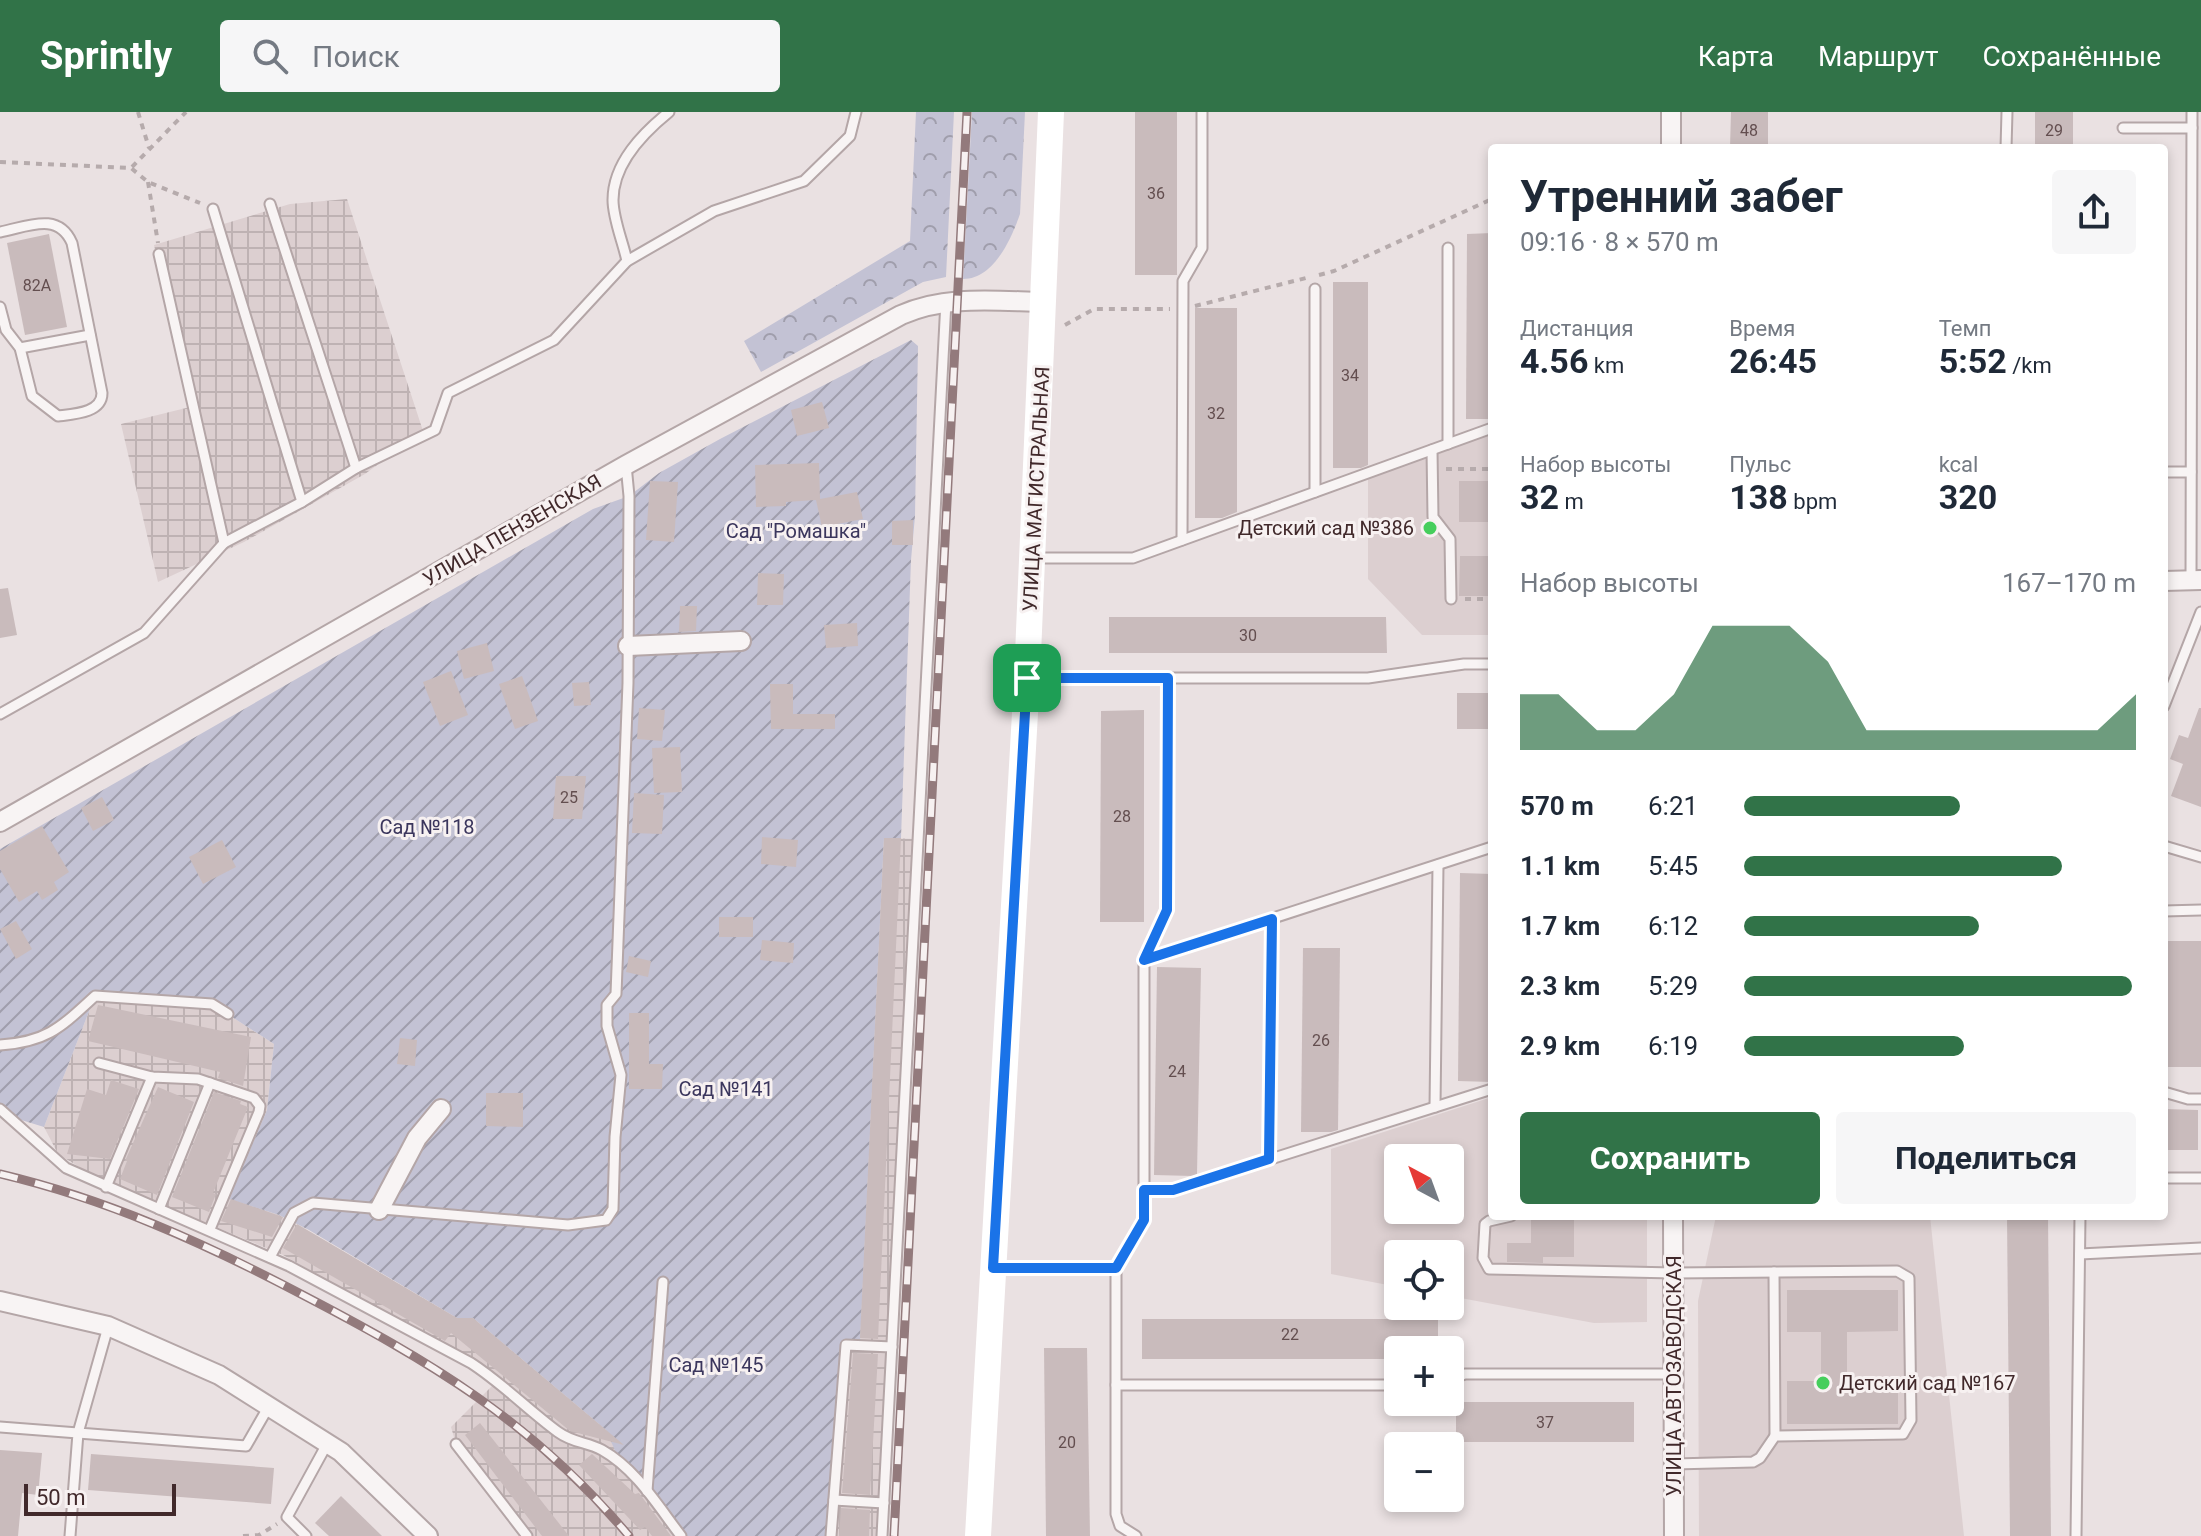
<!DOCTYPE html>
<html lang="ru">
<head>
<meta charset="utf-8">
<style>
  :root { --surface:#fff; --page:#f6f6f7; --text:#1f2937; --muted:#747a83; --accent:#317348 }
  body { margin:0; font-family:Roboto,sans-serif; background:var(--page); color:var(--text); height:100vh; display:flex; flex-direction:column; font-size:30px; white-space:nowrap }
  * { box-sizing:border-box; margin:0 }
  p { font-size:26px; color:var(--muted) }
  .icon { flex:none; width:44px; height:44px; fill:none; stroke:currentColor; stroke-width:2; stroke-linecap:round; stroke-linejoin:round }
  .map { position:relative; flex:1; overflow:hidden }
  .drawer { position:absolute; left:1488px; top:32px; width:680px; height:1076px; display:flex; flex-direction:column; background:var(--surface); border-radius:8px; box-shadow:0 4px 12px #0003 }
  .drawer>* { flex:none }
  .needle { width:52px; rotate:319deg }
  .controls { position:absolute; left:1384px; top:1032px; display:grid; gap:16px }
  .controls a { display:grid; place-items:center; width:80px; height:80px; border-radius:8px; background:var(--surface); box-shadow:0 4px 12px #0003; font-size:40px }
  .scale { position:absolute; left:24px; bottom:20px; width:152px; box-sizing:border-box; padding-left:8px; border:4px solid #41292b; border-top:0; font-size:22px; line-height:28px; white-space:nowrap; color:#41292b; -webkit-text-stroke:6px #f7f1f1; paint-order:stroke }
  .pin { position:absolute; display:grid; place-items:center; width:68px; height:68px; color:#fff; margin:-34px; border-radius:16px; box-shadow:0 4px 12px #0006 }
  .round { display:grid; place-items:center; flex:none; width:84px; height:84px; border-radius:8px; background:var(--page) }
  .overview { display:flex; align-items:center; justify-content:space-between; height:136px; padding:0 32px }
  h1 { font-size:44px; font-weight:700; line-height:60px }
  .metrics { display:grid; grid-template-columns:repeat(3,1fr); gap:12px; height:136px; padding:8px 32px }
  .metrics div { display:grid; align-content:center }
  .metrics b { font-size:34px; font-weight:700 }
  .metrics small { font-size:22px; font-weight:400 }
  .metrics p { font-size:22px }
  .chart { height:224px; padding:16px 32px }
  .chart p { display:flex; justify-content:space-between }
  .chart svg { width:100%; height:144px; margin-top:8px; fill:var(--accent); opacity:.7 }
  .button { display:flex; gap:16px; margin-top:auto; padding:16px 32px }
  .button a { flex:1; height:92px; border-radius:8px; background:var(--accent); color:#fff; font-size:32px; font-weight:700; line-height:92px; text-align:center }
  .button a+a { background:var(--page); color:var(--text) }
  ul { padding:0 32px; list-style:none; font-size:26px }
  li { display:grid; grid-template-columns:128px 96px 1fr; align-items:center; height:60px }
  li i { height:20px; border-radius:10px; background:var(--accent) }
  header { display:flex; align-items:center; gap:48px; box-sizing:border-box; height:112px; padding:0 40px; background:var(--accent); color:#fff }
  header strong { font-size:38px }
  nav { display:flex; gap:44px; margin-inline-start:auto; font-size:28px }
  .search { width:560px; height:72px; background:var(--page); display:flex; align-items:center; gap:20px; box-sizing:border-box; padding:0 28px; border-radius:8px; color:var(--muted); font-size:30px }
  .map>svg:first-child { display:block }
  .built { fill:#dccfd0; fill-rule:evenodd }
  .industrial { fill:url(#industrial-grid) }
  .forest { fill:url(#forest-crowns) }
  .garden { fill:url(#garden-furrows) }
  .building { fill:#c9bbbc }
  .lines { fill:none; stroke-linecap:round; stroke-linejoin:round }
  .service-casing { stroke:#b4a6a7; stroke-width:13 }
  .minor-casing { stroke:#b4a6a7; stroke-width:22 }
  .path { stroke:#b6abac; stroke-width:4; stroke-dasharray:6 6; stroke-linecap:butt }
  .service { stroke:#f8f4f4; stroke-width:9 }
  .minor { stroke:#f8f4f4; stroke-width:18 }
  .secondary { stroke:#fff; stroke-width:26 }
  .rail-casing { stroke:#937a7c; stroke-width:9 }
  .rail { stroke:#f7f1f1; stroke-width:6; stroke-dasharray:18; stroke-linecap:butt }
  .route-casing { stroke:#fff; stroke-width:16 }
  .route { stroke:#1a73e8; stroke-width:10 }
  .poi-dot { fill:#46ce5c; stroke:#f7f1f1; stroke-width:3 }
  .labels { text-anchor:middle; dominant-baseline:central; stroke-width:6; stroke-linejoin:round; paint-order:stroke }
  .number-label { font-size:16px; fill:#634e4f }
  .street-label { font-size:20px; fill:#41292b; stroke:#f7f1f1 }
  .poi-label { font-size:20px; fill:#41292b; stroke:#f7f1f1; text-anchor:end }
  .park-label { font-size:20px; fill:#3b365d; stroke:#f7f1f1 }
</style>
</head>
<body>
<header>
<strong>Sprintly</strong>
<div class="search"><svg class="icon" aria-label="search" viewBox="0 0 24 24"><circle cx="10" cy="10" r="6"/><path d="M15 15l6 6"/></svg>Поиск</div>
<nav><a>Карта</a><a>Маршрут</a><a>Сохранённые</a></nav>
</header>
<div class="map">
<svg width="2201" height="1424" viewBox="0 0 2201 1424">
  <defs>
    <pattern id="industrial-grid" width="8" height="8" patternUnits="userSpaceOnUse" patternTransform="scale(2)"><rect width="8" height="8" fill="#dccfd0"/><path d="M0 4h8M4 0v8" fill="none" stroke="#beb2b3"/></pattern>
    <pattern id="forest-crowns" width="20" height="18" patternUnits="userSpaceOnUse" patternTransform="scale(2)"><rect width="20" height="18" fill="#c3c2d4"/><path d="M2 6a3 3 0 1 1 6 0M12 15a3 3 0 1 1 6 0" fill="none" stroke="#a09eac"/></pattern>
    <pattern id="garden-furrows" width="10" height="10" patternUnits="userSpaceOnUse" patternTransform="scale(2)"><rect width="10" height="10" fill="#c3c2d4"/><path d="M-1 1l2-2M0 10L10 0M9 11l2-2" fill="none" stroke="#a09eac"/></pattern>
  </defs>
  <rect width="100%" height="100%" fill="#eae1e2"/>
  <g class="built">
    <path d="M1492,322V523H1422L1368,467V366Z"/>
    <path d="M1492,985V1104H1647V1210L1594,1211L1450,1184V1142H1398V1175L1331,1162V1037ZM1398,1046H1450V1098H1398Z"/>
    <path d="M1716,1104H1930L1964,1424H1699L1698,1189Z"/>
  </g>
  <g class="industrial">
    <path d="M347,87L423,319L365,362L244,430L158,470L121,312L190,295L154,133L290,92Z"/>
    <path d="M884,726L919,727L882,1424H831L846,1233H860Z"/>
    <path d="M95,884L212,892L274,932L267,998L230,1087L279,1103L457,1206H473L606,1318L681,1424H527L456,1332L451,1315L495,1271L427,1224L283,1143L94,1064L58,1042L44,1015Z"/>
  </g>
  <g class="forest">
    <path d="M916,0H954L946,165L923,170L761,260L744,229L910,129Z"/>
    <path d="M972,0H1025L1020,102C1011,127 994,167 963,167Z"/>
  </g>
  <path class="garden" d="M911,228L918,234L915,404L911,448L901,726H884L860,1233H846L831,1424H681L620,1350L606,1318L473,1206H457L309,1118L279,1103L229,1087L267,998L274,932L212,892L95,884L44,1015L18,1007L0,991V737L593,397L629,384L659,361L720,327Z"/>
  <g class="building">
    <rect x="1135" y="0" width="42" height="163"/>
    <path d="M1731,0H1768V36H1730Z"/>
    <rect x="2035" y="0" width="38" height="36"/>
    <path d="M1492,121V307H1466L1467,122Z"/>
    <path d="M49,122L67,215L25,223L7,131Z"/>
    <path d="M1333,170H1368V353L1361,356H1333Z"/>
    <path d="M1195,196H1237V400L1222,406H1195Z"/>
    <path d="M822,290L829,316L797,324L791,298Z"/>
    <path d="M819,351L820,387L857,380L863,407L822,415L816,388L786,390V394L756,395L755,353Z"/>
    <path d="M650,369L678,370L674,430L646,428Z"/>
    <rect x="1459" y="369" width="33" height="41"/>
    <path d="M913,408V433H892V409Z"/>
    <path d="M1460,444H1492V484H1459Z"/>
    <path d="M758,461L784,462L783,493H757Z"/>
    <path d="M8,476L17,523L0,526V477Z"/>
    <path d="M680,494H697L696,519L679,520Z"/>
    <path d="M1109,505H1386L1387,541H1109Z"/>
    <path d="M857,511L858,534L826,536L824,513Z"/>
    <path d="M487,531L494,559L464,567L457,539Z"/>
    <path d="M451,559L468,603L440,614L423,570Z"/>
    <path d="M522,564L538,609L515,617L499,572Z"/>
    <path d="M589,570L591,593L574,594L572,571Z"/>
    <path d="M770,572H793V602H835V617H771Z"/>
    <rect x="1457" y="581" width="35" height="36"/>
    <path d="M639,596L665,598L662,629L637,627Z"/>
    <path d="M2199,596H2201V695L2171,684L2183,652L2170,647L2179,623L2188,626Z"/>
    <path d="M1144,598V810H1100L1101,599Z"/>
    <path d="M680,635L682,680L654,681L652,636Z"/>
    <path d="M556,664H586L582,707H553Z"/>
    <path d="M634,681L664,683L662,722L632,721Z"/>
    <path d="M102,685L114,708L93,719L81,696Z"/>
    <path d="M42,714L69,760L54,770L58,778L42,788L37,779L19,790L0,757V739Z"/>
    <path d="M762,725L798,728L796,755L761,752Z"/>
    <path d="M884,726H901L878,1227L860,1226Z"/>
    <path d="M222,728L236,755L203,772L189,745Z"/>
    <path d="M1460,761L1492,762V970L1458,969Z"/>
    <rect x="719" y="805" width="34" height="20"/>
    <path d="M16,809L32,837L16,847L0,817Z"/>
    <path d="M762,828L794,831L793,851L760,848Z"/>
    <path d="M2167,829H2201V955H2168L2167,894H2164V870H2167Z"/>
    <path d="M1303,836H1340L1338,1018L1331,1020H1301Z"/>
    <path d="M629,844L651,849L648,865L626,860Z"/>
    <path d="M1157,855L1201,856L1197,1062L1193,1064L1154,1063Z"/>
    <path d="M98,893L251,925L243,974L218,966L220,960L88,929Z"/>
    <path d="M629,901H649V952H663L662,977H629Z"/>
    <path d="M400,926L417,928L415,954L397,952Z"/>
    <path d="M111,968L139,977L110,1047L67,1042L87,977L106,983Z"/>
    <path d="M158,975L194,990L157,1083L120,1067L127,1049H125Z"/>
    <path d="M214,980L241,989L240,992L248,995L213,1081L216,1082L209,1100L172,1085Z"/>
    <path d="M486,981H523V1015L486,1014Z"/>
    <path d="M2164,997L2198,998V1038H2164Z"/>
    <path d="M231,1087L283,1105L272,1125L221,1109Z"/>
    <path d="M1531,1104H1574V1145H1543V1151L1507,1150V1131H1531Z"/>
    <path d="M2007,1104H2048L2051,1424H2010Z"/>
    <path d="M297,1112L457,1206H473L624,1333L570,1319L451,1221L445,1229L283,1136Z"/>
    <path d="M1787,1178H1898V1219L1847,1220V1268H1898V1312H1787V1269H1821V1220H1787Z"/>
    <path d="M1142,1207H1438V1238H1398V1247H1142Z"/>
    <path d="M1044,1236H1087L1090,1424H1046Z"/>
    <path d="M853,1241L878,1242L870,1383L842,1381Z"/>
    <rect x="1456" y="1290" width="178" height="40"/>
    <path d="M480,1311L569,1424H542L465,1323Z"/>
    <path d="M0,1338L42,1341L38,1383L22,1381L18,1424H0Z"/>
    <path d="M91,1342L274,1356L271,1392L88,1378Z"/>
    <path d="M592,1342L635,1382L639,1381L671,1424H652L645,1415L640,1418L579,1353Z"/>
    <path d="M341,1384L382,1424H329L315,1411Z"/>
    <path d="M841,1396L870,1398L869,1424H839Z"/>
  </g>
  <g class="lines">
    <defs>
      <g id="service">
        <path d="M2123,16H2192"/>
        <path d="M2006,36L2007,0"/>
        <path d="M270,92L356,356"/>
        <path d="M213,97L302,390"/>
        <path d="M0,120C27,115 58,99 72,131L102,281C102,301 74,302 58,304L32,284L20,236L6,218L0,195"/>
        <path d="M627,149C623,130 613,107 613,88C613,51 643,21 669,0"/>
        <path d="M20,236L90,223"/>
        <path d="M1448,332V136"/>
        <path d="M1432,338L1433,405L1450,427L1451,487"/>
        <path d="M2164,360H2191"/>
        <path d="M1315,380V177"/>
        <path d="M1182,428L1183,169L1202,136V0"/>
        <path d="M224,431L302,390L356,356L435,318L448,281L554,228L627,149L714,99L804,69L850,24L856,0"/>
        <path d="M1034,446H1133L1492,316"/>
        <path d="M2191,469L2192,0"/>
        <path d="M1030,566H1368L1464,552H1492"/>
        <path d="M2164,594L2201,500"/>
        <path d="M0,602L144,521L224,431L159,142"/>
        <path d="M2164,734L2201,745"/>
        <path d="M2164,799L2201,798"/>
        <path d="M1144,848L1492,735"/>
        <path d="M0,933C48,930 62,914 95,884L212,892L228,902"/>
        <path d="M99,951L152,965L198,967L254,986L260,994L259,1000L210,1117"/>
        <path d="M2164,980L2188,987H2201"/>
        <path d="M1435,995L1438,753"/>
        <path d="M0,997L66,1056L289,1154L471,1251C502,1271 528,1298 558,1320C573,1331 587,1330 602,1338C636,1357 658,1394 681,1424"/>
        <path d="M1269,1047L1272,807"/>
        <path d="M2164,1066H2201"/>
        <path d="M106,1075L152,965"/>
        <path d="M1144,1078H1173L1492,977"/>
        <path d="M159,1097L210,971"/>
        <path d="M1511,1104L1489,1109L1485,1112L1483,1146L1489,1157L1674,1161L1897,1159L1909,1166L1911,1308L1903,1322L1775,1324L1760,1346L1753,1350L1674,1352"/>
        <path d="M2080,1142L2201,1136"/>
        <path d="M270,1145L294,1101L313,1091L568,1113L606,1108L613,1097L615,1025L621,963L607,914V893L616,882L628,571L629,384L626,353"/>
        <path d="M997,1156H1116"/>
        <path d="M1774,1160L1775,1324"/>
        <path d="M108,1215L78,1321L246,1334L269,1294"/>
        <path d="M1450,1267L1465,1262H1674"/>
        <path d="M1116,1273H1398"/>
        <path d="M0,1315L78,1321L70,1424"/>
        <path d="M456,1332L527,1424"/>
        <path d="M647,1379L663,1170"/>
        <path d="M834,1388L884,1391"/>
        <path d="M306,1424L287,1405L327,1332"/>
        <path d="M831,1424L846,1233L892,1235"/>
        <path d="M882,1424L946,189"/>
        <path d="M1136,1424L1120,1414L1116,1402V1156L1144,1108V848L1167,798L1168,566"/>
        <path d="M2076,1424L2080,1104"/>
      </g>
      <g id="minor">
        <path d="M1671,0V36"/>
        <path d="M2164,469L2201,468"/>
        <path d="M628,534L741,529"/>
        <path d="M0,710L626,353L901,203C946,183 995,189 1043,190"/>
        <path d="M379,1098L417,1026L441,997"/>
        <path d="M1673,1104L1674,1424"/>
        <path d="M0,1189L108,1214L219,1263L341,1340L428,1424"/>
      </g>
    </defs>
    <use href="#service" class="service-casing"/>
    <use href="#minor" class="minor-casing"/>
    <g class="path">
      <path d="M138,0L149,36"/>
      <path d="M0,50L131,56L148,70L200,91"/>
      <path d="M132,55L186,0"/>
      <path d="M148,70L158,131"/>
      <path d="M1319,163L1334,159L1492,87"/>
      <path d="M1195,194L1306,166"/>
      <path d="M1065,213L1094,197H1170"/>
      <path d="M1446,357H1492"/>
      <path d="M1465,487H1492"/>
      <path d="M243,1424L259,1423L277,1412"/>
    </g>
    <use href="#service" class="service"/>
    <use href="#minor" class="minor"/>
    <path class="secondary" d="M978,1424L1027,566L1051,0"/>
    <defs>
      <g id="rail">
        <path d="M0,1062C106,1087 202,1130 299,1181C430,1249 532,1309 629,1424"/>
        <path d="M894,1424L967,0"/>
      </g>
    </defs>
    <use href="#rail" class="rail-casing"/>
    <use href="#rail" class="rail"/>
  </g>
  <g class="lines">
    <defs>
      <path id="route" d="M1027,566H1168L1167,798L1144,848L1272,807L1269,1047L1173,1078H1144V1108L1116,1156H993Z"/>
    </defs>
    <use href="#route" class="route-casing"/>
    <use href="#route" class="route"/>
  </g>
  <g class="poi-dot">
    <circle cx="1430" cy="416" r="8"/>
    <circle cx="1823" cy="1271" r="8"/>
  </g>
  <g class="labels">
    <g class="number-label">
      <text x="1749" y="18">48</text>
      <text x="2054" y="18">29</text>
      <text x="1156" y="81">36</text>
      <text x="37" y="173">82А</text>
      <text x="1350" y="263">34</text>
      <text x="1216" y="301">32</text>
      <text x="1248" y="523">30</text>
      <text x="569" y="685">25</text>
      <text x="1122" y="704">28</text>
      <text x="1321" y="928">26</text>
      <text x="1177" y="959">24</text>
      <text x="1290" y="1222">22</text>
      <text x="1545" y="1310">37</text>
      <text x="1067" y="1330">20</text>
    </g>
    <g class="street-label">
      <text transform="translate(1036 377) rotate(-87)">УЛИЦА МАГИСТРАЛЬНАЯ</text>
      <text transform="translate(512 418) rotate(-30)">УЛИЦА ПЕНЗЕНСКАЯ</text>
      <text transform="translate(1674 1264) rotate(-90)">УЛИЦА АВТОЗАВОДСКАЯ</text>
    </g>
    <g class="poi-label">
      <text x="1414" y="416">Детский сад №386</text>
      <text x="1839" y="1271" text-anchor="start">Детский сад №167</text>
    </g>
    <g class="park-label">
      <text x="796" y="419">Сад "Ромашка"</text>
      <text x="427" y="715">Сад №118</text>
      <text x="726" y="977">Сад №141</text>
      <text x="716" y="1253">Сад №145</text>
    </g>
  </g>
</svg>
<div class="controls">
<a><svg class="needle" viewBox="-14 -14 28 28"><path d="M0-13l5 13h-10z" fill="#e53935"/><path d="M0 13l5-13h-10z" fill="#747a83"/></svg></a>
<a><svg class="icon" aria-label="locate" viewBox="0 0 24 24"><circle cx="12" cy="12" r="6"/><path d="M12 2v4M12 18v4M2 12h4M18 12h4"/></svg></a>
<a>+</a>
<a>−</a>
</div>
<div class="scale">50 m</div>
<div class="pin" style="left:1027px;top:566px;background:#1e9e55"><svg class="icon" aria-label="arrive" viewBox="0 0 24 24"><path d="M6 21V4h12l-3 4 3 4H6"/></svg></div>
<section class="drawer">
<div class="overview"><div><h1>Утренний забег</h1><p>09:16 · 8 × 570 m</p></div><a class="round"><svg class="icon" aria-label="share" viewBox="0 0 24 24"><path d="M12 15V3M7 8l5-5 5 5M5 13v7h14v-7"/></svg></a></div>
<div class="metrics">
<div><p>Дистанция</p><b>4.56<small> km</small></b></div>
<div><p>Время</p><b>26:45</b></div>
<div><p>Темп</p><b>5:52<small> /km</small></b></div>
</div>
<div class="metrics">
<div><p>Набор высоты</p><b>32<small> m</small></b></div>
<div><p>Пульс</p><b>138<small> bpm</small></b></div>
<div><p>kcal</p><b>320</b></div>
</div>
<div class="chart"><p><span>Набор высоты</span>167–170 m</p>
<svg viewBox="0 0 160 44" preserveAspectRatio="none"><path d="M0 44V27L10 27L20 38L30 38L40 27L50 6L60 6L70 6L80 17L90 38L100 38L110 38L120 38L130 38L140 38L150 38L160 27V44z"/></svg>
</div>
<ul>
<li><b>570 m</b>6:21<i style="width:55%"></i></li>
<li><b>1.1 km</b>5:45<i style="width:81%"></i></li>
<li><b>1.7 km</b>6:12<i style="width:60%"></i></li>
<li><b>2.3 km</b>5:29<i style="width:99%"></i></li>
<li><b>2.9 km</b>6:19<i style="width:56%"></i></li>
</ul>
<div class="button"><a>Сохранить</a><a>Поделиться</a></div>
</section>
</div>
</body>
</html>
